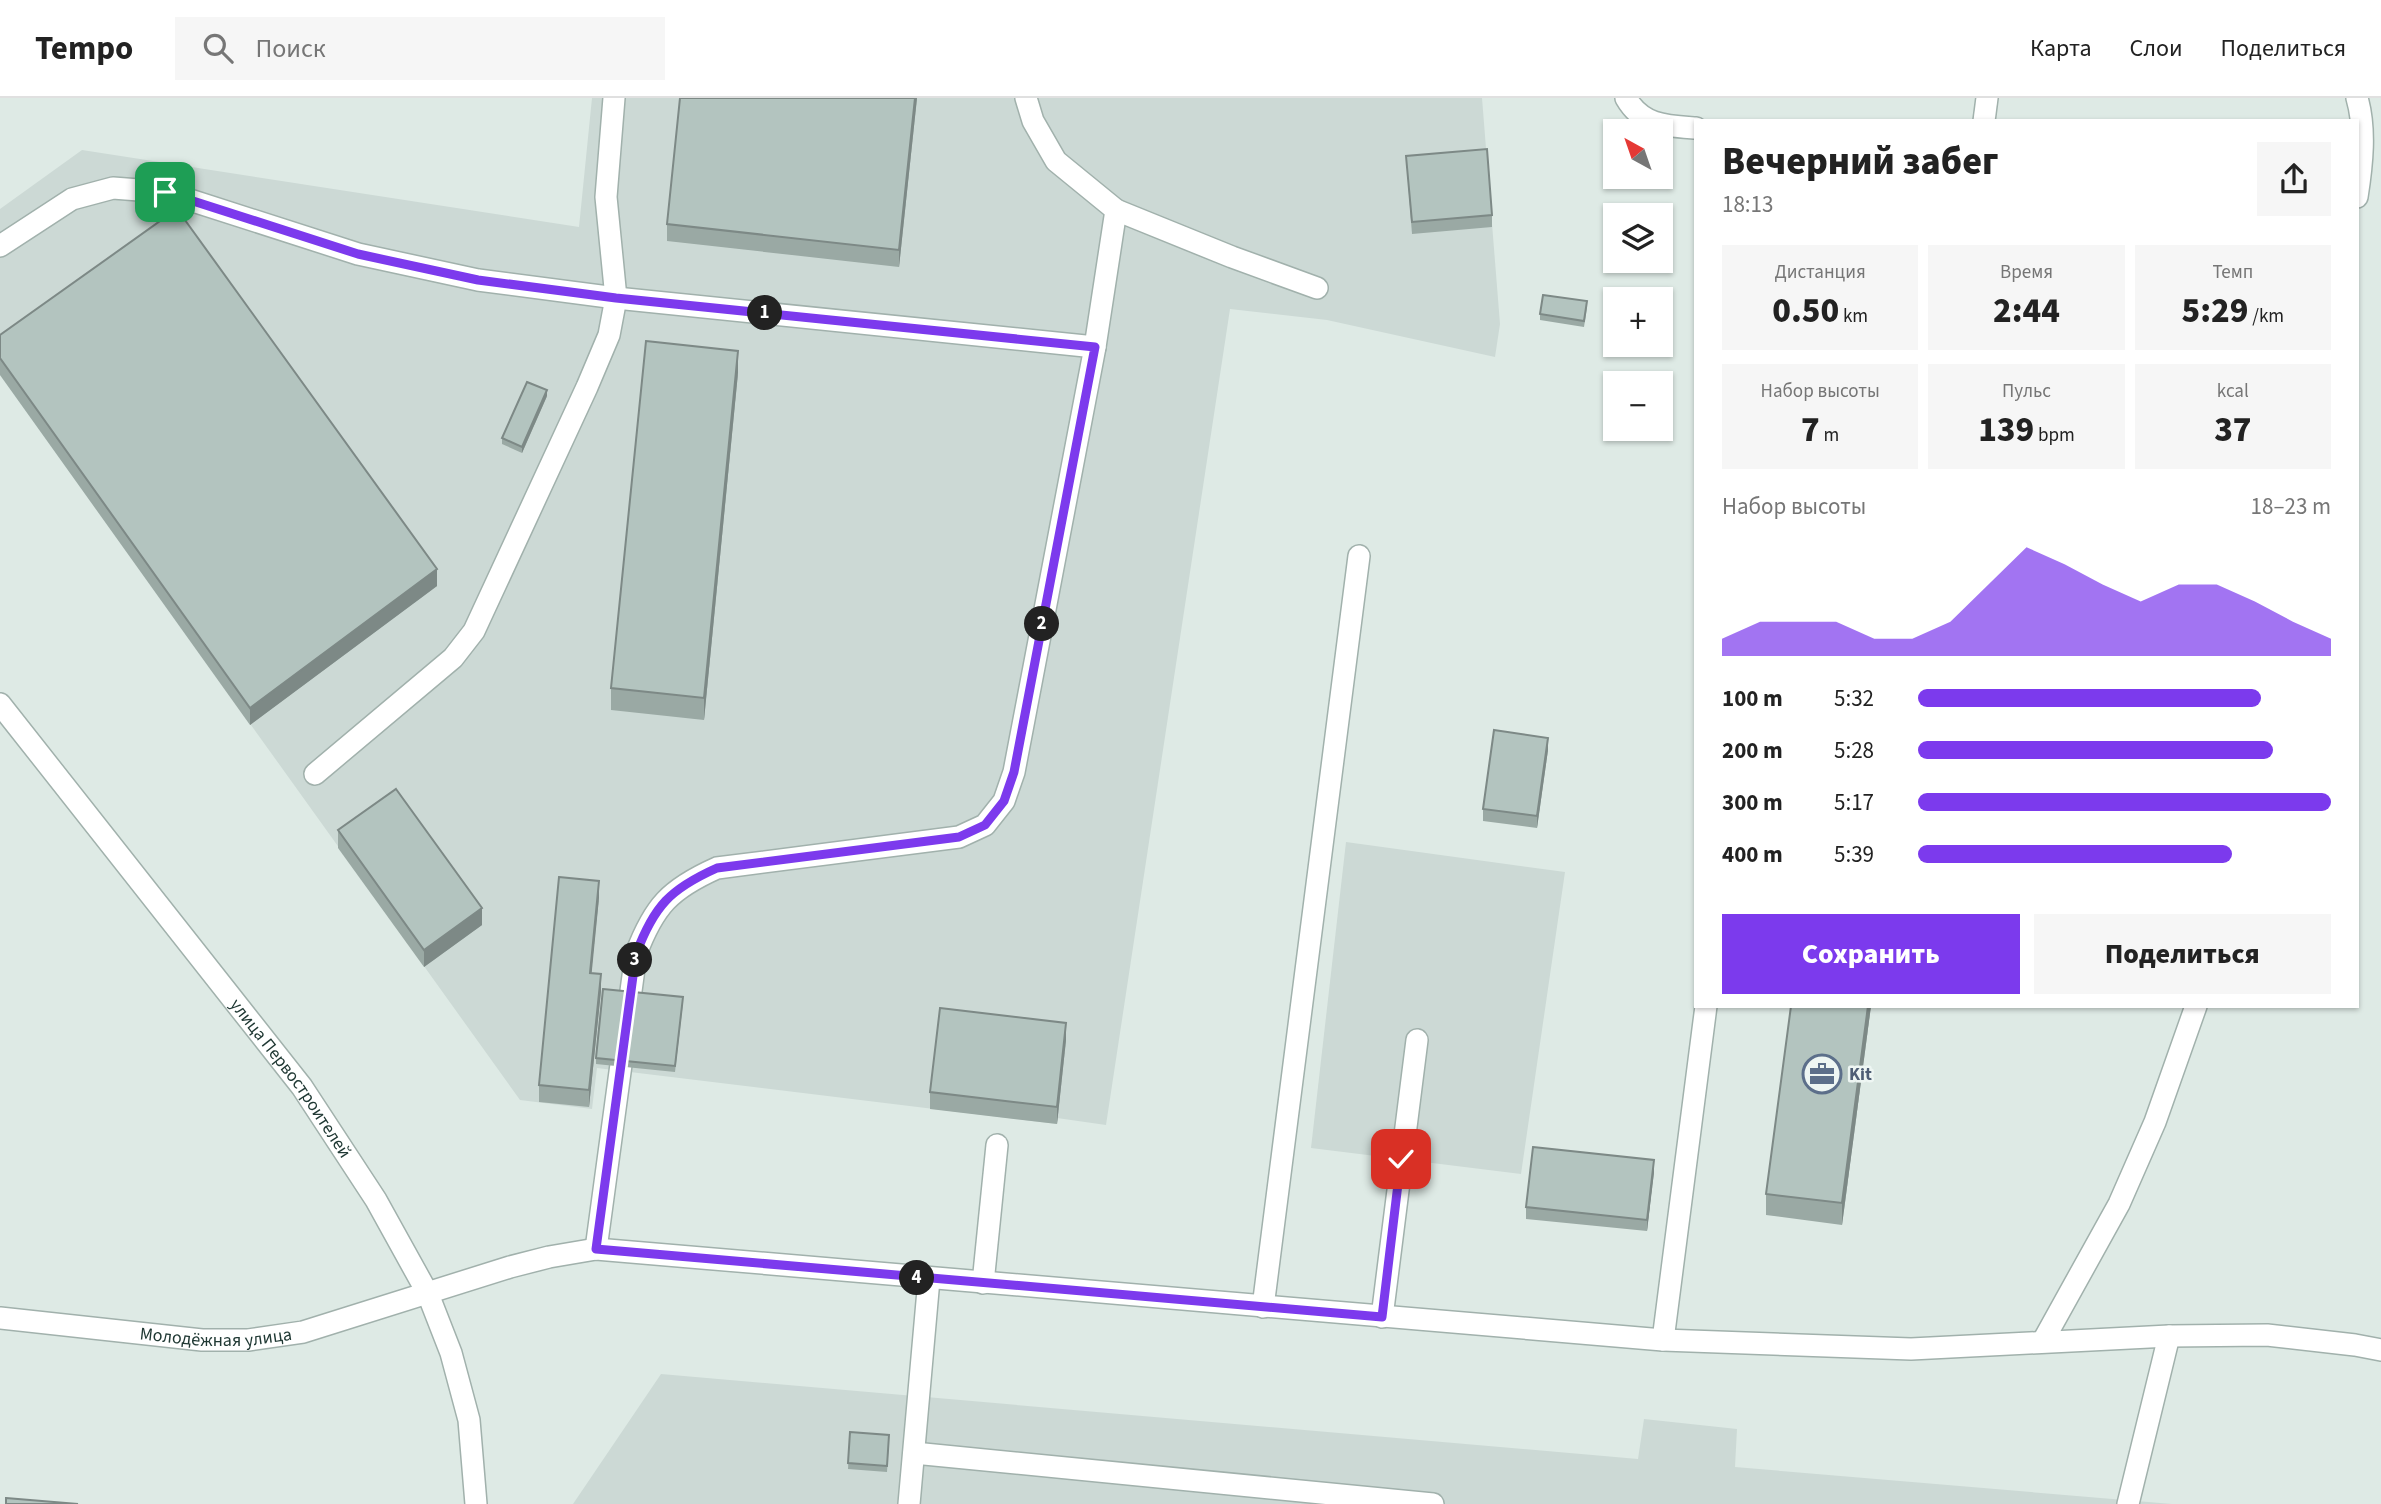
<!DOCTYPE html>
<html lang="ru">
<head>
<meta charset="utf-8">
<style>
  :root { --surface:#fff; --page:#f6f6f6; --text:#222; --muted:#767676; --line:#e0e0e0; --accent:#7c3aed }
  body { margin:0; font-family:"Source Sans 3",sans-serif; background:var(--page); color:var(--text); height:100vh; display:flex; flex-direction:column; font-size:26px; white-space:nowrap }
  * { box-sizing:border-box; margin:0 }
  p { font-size:23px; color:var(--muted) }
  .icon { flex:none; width:38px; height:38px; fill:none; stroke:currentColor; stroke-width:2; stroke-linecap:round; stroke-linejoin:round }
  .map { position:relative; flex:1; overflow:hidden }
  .panel { position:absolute; left:1694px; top:21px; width:665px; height:889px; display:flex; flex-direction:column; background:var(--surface); border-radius:0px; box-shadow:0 2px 5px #0004 }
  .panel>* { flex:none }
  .needle { width:46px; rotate:320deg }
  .fabs { position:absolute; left:1603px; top:21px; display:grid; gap:14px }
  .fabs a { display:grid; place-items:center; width:70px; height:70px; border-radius:0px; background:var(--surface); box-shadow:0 2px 5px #0004; font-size:35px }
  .pin { position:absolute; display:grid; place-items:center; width:60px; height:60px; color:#fff; margin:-30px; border-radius:14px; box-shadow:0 4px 10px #0006 }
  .km { position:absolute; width:35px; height:35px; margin:-18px; border-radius:50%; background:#222; color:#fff; font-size:19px; line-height:35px; text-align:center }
  .round { display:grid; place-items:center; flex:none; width:74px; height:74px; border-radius:0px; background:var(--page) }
  .summary { display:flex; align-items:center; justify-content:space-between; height:119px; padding:0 28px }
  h1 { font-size:38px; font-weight:800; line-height:52px }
  .figures { display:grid; grid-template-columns:repeat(3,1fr); gap:10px; height:119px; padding:7px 28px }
  .figures div { display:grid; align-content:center; border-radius:0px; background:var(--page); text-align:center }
  .figures b { font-size:35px; font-weight:800 }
  .figures small { font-size:19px; font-weight:400 }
  .figures p { font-size:19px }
  .chart { height:196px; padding:14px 28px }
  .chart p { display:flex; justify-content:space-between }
  .chart svg { width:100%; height:126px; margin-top:7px; fill:var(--accent); opacity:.7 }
  .cta { display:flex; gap:14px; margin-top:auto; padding:14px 28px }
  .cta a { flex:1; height:80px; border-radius:0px; background:var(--accent); color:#fff; font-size:28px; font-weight:800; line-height:80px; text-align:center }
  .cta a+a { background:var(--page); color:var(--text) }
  ul { padding:0 28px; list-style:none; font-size:23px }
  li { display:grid; grid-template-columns:112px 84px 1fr; align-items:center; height:52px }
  li i { height:18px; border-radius:9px; background:var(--accent) }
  header { display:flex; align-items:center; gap:42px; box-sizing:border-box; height:98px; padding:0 35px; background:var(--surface); border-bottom:2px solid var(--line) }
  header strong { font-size:33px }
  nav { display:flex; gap:38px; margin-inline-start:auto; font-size:24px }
  .search { width:490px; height:63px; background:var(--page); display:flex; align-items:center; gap:18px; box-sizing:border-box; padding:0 24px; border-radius:0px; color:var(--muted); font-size:26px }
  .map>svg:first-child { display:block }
  .built { fill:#ccd9d5 }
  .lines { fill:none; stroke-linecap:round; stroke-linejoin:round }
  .minor-casing { stroke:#a1b1ac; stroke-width:24 }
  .minor { stroke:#fff; stroke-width:21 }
  .wall { fill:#9aa9a4 }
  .shaded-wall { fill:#7d8986 }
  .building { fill:#b3c4bf; stroke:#7d8986; stroke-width:2 }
  .route-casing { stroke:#fff; stroke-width:14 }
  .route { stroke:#7c3aed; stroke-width:9 }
  .labels { text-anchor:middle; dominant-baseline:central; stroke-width:5; stroke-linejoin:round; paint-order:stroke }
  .service-label { font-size:18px; font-weight:bold; fill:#4e5e75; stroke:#eef6f3; text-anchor:start }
  .street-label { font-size:18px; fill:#203934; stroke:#eef6f3 }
</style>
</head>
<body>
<header>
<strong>Tempo</strong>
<div class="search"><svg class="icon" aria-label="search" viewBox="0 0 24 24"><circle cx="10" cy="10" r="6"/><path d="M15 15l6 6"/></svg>Поиск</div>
<nav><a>Карта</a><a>Слои</a><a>Поделиться</a></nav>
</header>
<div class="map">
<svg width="2381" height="1406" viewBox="0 0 2381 1406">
  <rect width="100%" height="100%" fill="#deeae5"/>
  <g class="built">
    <path d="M592,0H1482L1500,226L1495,259L1327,222L1230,211L1106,1027L1057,1020V1026L597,970L592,1011L520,1002L0,277V111L82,52L579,129Z"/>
    <path d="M1346,744L1565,774L1521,1076L1311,1050Z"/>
    <path d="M661,1276L1638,1361L1644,1321L1737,1331L1735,1369L2172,1406H573Z"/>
  </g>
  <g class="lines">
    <defs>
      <g id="minor">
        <path d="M1626,0C1642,28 1667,28 1696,30"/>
        <path d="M2357,0C2366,31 2362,67 2357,99"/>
        <path d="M1984,23L1987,0"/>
        <path d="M1116,112L1232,159L1317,190"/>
        <path d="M0,148L72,101L113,90L165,94L358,156L478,182L616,200L1095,249"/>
        <path id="s1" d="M0,606L302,989L376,1102L428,1196L451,1255L469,1322L476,1406"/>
        <path d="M315,676L453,560L474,533L587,289L609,237L616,200L606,99L614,0"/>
        <path d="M596,1151L636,856C654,808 670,791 717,770L959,739L985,727L1004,703L1014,674L1095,249L1116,112L1056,63L1033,23L1026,0"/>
        <path d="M983,1185L997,1047"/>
        <path d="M1263,1209L1359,458"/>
        <path d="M1382,1219L1417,942"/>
        <path id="s2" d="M0,1220L202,1242H248L303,1234L510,1169L549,1159L596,1151L1663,1242L1911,1251L2169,1238L2267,1237L2355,1247L2381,1252"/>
        <path d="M1663,1242L1706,908"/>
        <path d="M2043,1243L2119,1106L2155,1024L2196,908"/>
        <path d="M914,1355L1433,1406"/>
        <path d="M909,1406L929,1181"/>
        <path d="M2128,1406L2169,1238"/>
      </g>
    </defs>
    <use href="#minor" class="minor-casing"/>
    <use href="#minor" class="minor"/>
  </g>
  <g class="wall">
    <path d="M680,0H917L899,169L667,143V126Z"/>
    <path d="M1406,58L1492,117V129L1412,136Z"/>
    <path d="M1587,209L1584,229L1540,222V216Z"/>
    <path d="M0,237L437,488L250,627L0,277Z"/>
    <path d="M738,275L704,622L611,612V590Z"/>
    <path d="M547,298L522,355L502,346V340Z"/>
    <path d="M1548,652L1537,730L1483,723V711Z"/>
    <path d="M338,732L482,827L424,869L338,750Z"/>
    <path d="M599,800L591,875L601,893L589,1009L539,1004V987Z"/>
    <path d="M683,905L675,974L596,966V960Z"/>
    <path d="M1871,908L1842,1127L1766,1117V1096Z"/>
    <path d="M1066,942L1057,1026L930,1011V994Z"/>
    <path d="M1654,1074L1647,1133L1526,1121V1109Z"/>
    <path d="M850,1334L889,1343L887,1374L848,1371Z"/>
  </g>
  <g class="shaded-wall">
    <path d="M915,0H917L899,169V152Z"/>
    <path d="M738,253V275L704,622V600Z"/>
    <path d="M547,292V298L522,355V349Z"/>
    <path d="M437,471V488L250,627V610Z"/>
    <path d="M1548,640V652L1537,730V718Z"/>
    <path d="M599,783V800L590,892V875Z"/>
    <path d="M482,810V827L424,869V852Z"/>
    <path d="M601,876V893L589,1009V992Z"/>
    <path d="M1868,908H1871L1842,1127V1105Z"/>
    <path d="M1066,925V942L1057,1026V1009Z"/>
    <path d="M1654,1062V1074L1647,1133V1122Z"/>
  </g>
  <g class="building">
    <path d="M680,0H915L899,152L667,126Z"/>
    <path d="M1487,51L1492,117L1412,124L1406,58Z"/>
    <path d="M177,111L437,471L250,610L0,260V237Z"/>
    <path d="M1543,197L1587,203L1584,223L1540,216Z"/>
    <path d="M1615,210V230H1613Z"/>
    <path d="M646,243L738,253L704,600L611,590Z"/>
    <path d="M527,284L547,292L522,349L502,340Z"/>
    <path d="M1494,632L1548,640L1537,718L1483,711Z"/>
    <path d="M396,691L482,810L424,852L338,732Z"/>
    <path d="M559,779L599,783L590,875L601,876L589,992L539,987Z"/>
    <path d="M603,891L683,899L675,968L596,960Z"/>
    <path d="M1791,908H1868L1842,1105L1766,1096Z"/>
    <path d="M940,910L1066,925L1057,1009L930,994Z"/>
    <path d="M1533,1049L1654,1062L1647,1122L1526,1109Z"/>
    <path d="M850,1334L889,1337L887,1368L848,1365Z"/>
    <path d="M6,1400L78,1406H6Z"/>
  </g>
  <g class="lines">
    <defs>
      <path id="route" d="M165,94L358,156L478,182L616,200L1095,249L1014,674L1004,703L985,727L959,739L717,770C670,791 654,808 636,856L596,1151L1382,1219L1401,1061"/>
    </defs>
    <use href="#route" class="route-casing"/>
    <use href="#route" class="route"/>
  </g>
  <defs>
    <symbol id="office-ring" viewBox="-11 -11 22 22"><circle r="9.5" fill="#eef6f3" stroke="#5c6f8a" stroke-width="1.5"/><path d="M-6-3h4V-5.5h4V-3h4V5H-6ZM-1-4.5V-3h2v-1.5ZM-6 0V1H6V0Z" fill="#5c6f8a"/></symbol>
  </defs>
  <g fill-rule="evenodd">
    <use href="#office-ring" x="1800" y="954" width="44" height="44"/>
  </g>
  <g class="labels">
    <g class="service-label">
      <text x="1849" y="976">Kit</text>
    </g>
    <g class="street-label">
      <text stroke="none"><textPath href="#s1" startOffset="474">улица Первостроителей</textPath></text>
      <text stroke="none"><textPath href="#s2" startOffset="217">Молодёжная улица</textPath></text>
    </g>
  </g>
</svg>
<div class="fabs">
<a><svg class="needle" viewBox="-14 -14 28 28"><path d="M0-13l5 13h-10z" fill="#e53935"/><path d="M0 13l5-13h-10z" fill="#767676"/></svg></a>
<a><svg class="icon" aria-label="layers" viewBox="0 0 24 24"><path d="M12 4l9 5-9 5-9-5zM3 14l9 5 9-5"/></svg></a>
<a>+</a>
<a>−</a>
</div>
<div class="pin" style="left:165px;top:94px;background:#1e9e55"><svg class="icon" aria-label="arrive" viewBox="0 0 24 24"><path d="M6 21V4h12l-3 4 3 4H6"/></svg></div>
<div class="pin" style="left:1401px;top:1061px;background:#d93025"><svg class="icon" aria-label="check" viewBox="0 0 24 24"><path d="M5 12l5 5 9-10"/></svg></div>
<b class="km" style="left:765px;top:215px">1</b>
<b class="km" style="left:1042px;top:526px">2</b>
<b class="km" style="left:635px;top:862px">3</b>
<b class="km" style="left:917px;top:1180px">4</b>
<section class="panel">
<div class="summary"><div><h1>Вечерний забег</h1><p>18:13</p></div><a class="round"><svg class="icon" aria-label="share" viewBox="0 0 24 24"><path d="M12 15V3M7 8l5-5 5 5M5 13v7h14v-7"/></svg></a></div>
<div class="figures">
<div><p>Дистанция</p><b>0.50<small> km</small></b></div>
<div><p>Время</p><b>2:44</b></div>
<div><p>Темп</p><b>5:29<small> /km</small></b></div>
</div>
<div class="figures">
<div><p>Набор высоты</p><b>7<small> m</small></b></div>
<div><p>Пульс</p><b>139<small> bpm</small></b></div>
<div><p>kcal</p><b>37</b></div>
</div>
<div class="chart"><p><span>Набор высоты</span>18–23 m</p>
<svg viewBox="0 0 160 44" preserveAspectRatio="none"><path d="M0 44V38L10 32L20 32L30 32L40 38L50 38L60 32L70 19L80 6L90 12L100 19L110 25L120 19L130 19L140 25L150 32L160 38V44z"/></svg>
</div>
<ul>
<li><b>100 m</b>5:32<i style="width:83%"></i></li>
<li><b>200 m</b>5:28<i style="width:86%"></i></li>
<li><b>300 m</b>5:17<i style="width:100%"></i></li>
<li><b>400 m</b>5:39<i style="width:76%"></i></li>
</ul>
<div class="cta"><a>Сохранить</a><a>Поделиться</a></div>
</section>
</div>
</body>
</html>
